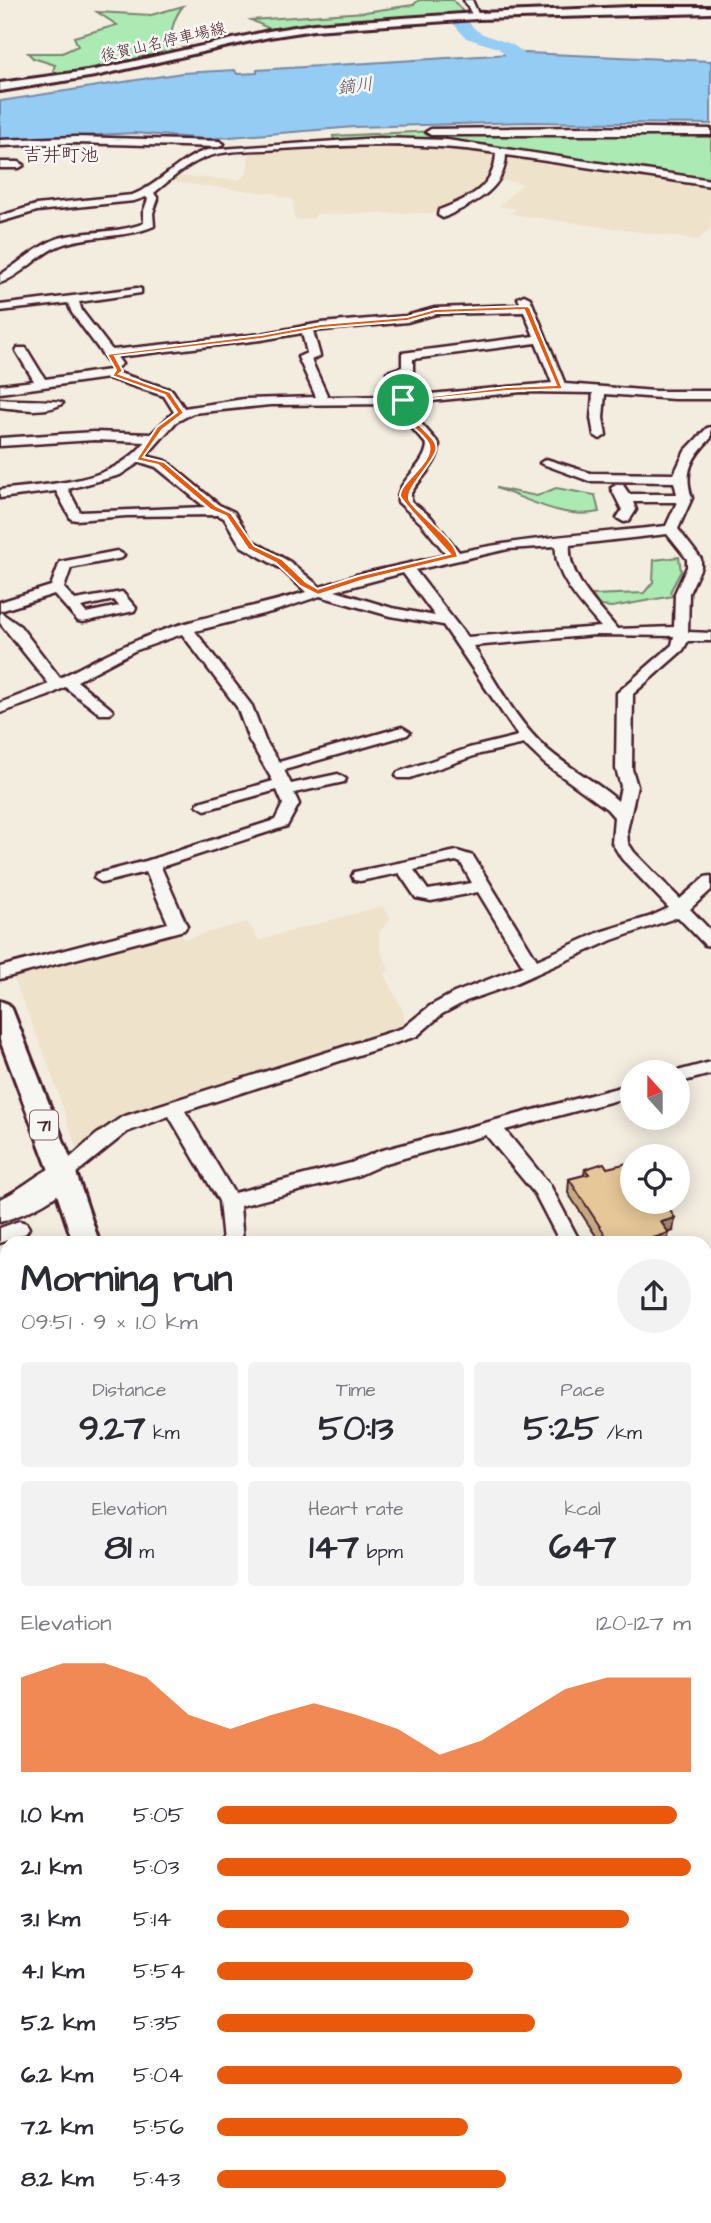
<!DOCTYPE html>
<html lang="en">
<head>
<meta charset="utf-8">
<style>
  :root { --surface:#fff; --page:#f2f2f3; --text:#2b2b33; --muted:#7c7c81; --accent:#ea580c }
  body { margin:0; font-family:"Architects Daughter","Klee One",sans-serif; background:var(--page); color:var(--text); height:100vh; display:flex; flex-direction:column; font-size:26px; white-space:nowrap }
  * { box-sizing:border-box; margin:0 }
  p { font-size:23px; color:var(--muted) }
  .icon { flex:none; width:38px; height:38px; fill:none; stroke:currentColor; stroke-width:2; stroke-linecap:round; stroke-linejoin:round }
  .map { position:relative; flex:1; overflow:hidden }
  .drawer { position:absolute; left:0px; top:1236px; width:712px; height:989px; display:flex; flex-direction:column; background:var(--surface); border-radius:21px 21px 0 0; box-shadow:0 4px 18px #0003 }
  .drawer>* { flex:none }
  .needle { width:46px; rotate:339deg }
  .controls { position:absolute; left:620px; top:1060px; display:grid; gap:14px }
  .controls a { display:grid; place-items:center; width:70px; height:70px; border-radius:50%; background:var(--surface); box-shadow:0 4px 18px #0003; font-size:35px }
  .pin { position:absolute; display:grid; place-items:center; width:60px; height:60px; color:#fff; margin:-30px; border:4px solid #fff; border-radius:50%; box-shadow:0 2px 7px #0007 }
  .round { display:grid; place-items:center; flex:none; width:74px; height:74px; border-radius:37px; background:var(--page) }
  .overview { display:flex; align-items:center; justify-content:space-between; height:119px; padding:0 21px }
  h1 { font-size:38px; font-weight:700; line-height:52px }
  .stats { display:grid; grid-template-columns:repeat(3,1fr); gap:10px; height:119px; padding:7px 21px }
  .stats div { display:grid; align-content:center; border-radius:7px; background:var(--page); text-align:center }
  .stats b { font-size:35px; font-weight:700 }
  .stats small { font-size:19px; font-weight:400 }
  .stats p { font-size:19px }
  .chart { height:196px; padding:14px 21px }
  .chart p { display:flex; justify-content:space-between }
  .chart svg { width:100%; height:126px; margin-top:7px; fill:var(--accent); opacity:.7 }
  ul { padding:0 21px; list-style:none; font-size:23px }
  li { display:grid; grid-template-columns:112px 84px 1fr; align-items:center; height:52px }
  li i { height:18px; border-radius:9px; background:var(--accent) }
  .map>svg:first-child { display:block }
  .built { fill:#efe2ca }
  .green { fill:#abeab2; stroke:#7a846e; stroke-width:2 }
  .water { fill:#95ccf4; stroke:#7787a4; stroke-width:2 }
  .lines { fill:none; stroke-linecap:round; stroke-linejoin:round }
  .river { fill:#95ccf4; fill-rule:evenodd }
  .minor-casing { stroke:#4a1f2b; stroke-width:5 }
  .major-casing { stroke:#4a1f2b; stroke-width:6 }
  .highway-casing { stroke:#4a1f2b; stroke-width:5 }
  .minor { fill:#f6f6f2; fill-rule:evenodd }
  .major { fill:#f6f6f2; fill-rule:evenodd }
  .highway { fill:#f6f6f2; fill-rule:evenodd }
  .rail-casing { stroke:#4a1f2b; stroke-width:10 }
  .rail { stroke:#f6f6f2; stroke-width:7; stroke-dasharray:22; stroke-linecap:butt }
  .wall { fill:#c5ab83; stroke:#4a1f2b; stroke-width:2 }
  .shaded-wall { fill:#a08b6a; stroke:#4a1f2b; stroke-width:2 }
  .building { fill:#e5c798; stroke:#4a1f2b; stroke-width:2 }
  .route { fill:#ea580c; stroke:#fff; stroke-width:2; fill-rule:evenodd }
  .labels { text-anchor:middle; dominant-baseline:central; stroke-width:5; stroke-linejoin:round; paint-order:stroke }
  .far-street-label { font-size:16px; fill:#4a1f2b; stroke:#f6f6f2 }
  .far-water-label { font-size:18px; font-style:italic; fill:#605367; stroke:#f6f6f2 }
  .shield { fill:#f6f6f2; stroke:#7e6067; stroke-width:2 }
  .shield-label { font-size:18px; font-weight:bold; fill:#4a1f2b }
  .far-quarter-label { font-size:19px; fill:#4a1f2b; stroke:#f6f6f2 }
</style>
</head>
<body>
<div class="map">
<svg width="711" height="2223" viewBox="0 0 711 2223">
  <rect width="100%" height="100%" fill="#f3ede0"/>
  <filter id="ink" filterUnits="userSpaceOnUse"><feTurbulence type="fractalNoise" baseFrequency=".0143" numOctaves="2"/><feDisplacementMap in="SourceGraphic" scale="14" xChannelSelector="R" yChannelSelector="G"/><feConvolveMatrix kernelMatrix="1 2 1 2 8 2 1 2 1" color-interpolation-filters="sRGB"/></filter>
  <g filter="url(#ink)">
    <g class="built">
      <path d="M399,143L498,153L499,159L485,191L437,213L316,214L315,218L300,220L294,219L293,200L278,196V194L170,182L176,176L239,180L247,173L249,150Z"/>
      <path d="M504,158L711,187V228L698,240L510,214L516,209L499,206L522,184L496,180Z"/>
      <path d="M382,906L391,918L379,933L381,951L390,971L384,973L404,1013L403,1030L156,1104L118,1120L97,1133L78,1152L47,1061L13,977L180,934L184,939L247,922L259,940Z"/>
    </g>
    <g class="green">
      <path d="M419,0H453L464,13L358,20L272,30L251,20L365,12L413,5Z"/>
      <path d="M183,6C174,17 167,38 173,52L61,74L53,71L55,65L33,58L28,53H62L78,46L74,37L117,25L97,12L151,15Z"/>
      <path d="M455,130L711,131V180L448,141L402,138L334,141L333,136Z"/>
      <path d="M496,488L537,496L556,488L595,495L599,512C564,520 528,499 496,488Z"/>
      <path d="M679,557L681,571L670,592L673,596L612,607L599,606L592,595L644,593L653,582L654,560Z"/>
    </g>
    <path class="water" d="M526,53L711,61V124L528,122L355,127L206,139L135,133L0,140V101L182,73L235,70L237,74L257,73V70Z"/>
    <g class="lines">
      <path class="river" d="M458,15C468,18 471,28 481,33C506,44 515,40 534,65L532,68H520L498,48L466,38L450,20Z"/>
      <defs>
        <g id="minor">
          <path d="M464,0H472L480,18H474Z"/>
          <path d="M587,127L711,129V135H431L426,132L431,129Z"/>
          <path d="M75,137L219,141L224,144L219,147L75,143L0,146V140Z"/>
          <path d="M379,138L447,140L711,180V186L506,155C505,192 469,205 443,218L438,215L439,210C468,199 495,187 496,153C424,142 354,145 281,149C258,151 229,149 207,157C187,164 170,180 154,193L158,199L153,213L154,226C124,239 91,234 61,245C39,253 23,275 0,283V275C18,264 40,244 59,238C88,230 117,234 144,223L143,213L148,199L146,197L134,201L37,211L0,222V216L36,205L132,195C160,185 178,159 207,150Z"/>
          <path d="M0,162H19L24,165L19,168H0Z"/>
          <path d="M137,288L141,289V293L79,302L82,311L112,350L261,334L321,323L406,316L435,308L521,305L518,298L524,295L530,298L565,384L655,391H711V399H674L605,394L603,418L606,435L600,439L594,435L591,418L593,393L522,392L411,403L418,420L439,444C439,464 420,478 411,493V501L431,517L459,552C527,537 597,534 666,526L677,502H633L636,510L629,521L624,522L617,518L622,510L611,488L618,484L623,485L629,494H677L674,482L589,481L540,463L546,459L590,473L674,474L685,451L707,428L711,427V438C692,457 683,472 692,498L678,529L701,559V567L689,593L688,632L711,633V641H688L683,650L633,694L632,769L637,786L627,831L628,843L634,852L680,899L705,877L711,876V890L690,909L711,931V946L705,945L678,917L612,940L509,986L466,1001L442,1014L417,1036L185,1111L234,1193L351,1163L379,1151L632,1084V1096L505,1130L550,1185L580,1242H560L535,1194L486,1135L386,1163L357,1176L240,1206L243,1242H223L219,1201L169,1116L127,1132L70,1178H56L53,1173L96,1135L122,1117L403,1028L430,1006L454,993L523,966L478,892L431,901L416,898L399,873L360,881L354,880L352,876L354,872L457,851L473,856L537,960L600,932L649,917L669,908L622,859L612,843L614,817L607,809L545,764L524,744L480,754L410,778H398L396,775L398,772L469,748L518,736L443,625L390,616L320,596L275,611L195,631L252,706L265,740L279,762L402,727L410,732L407,735L284,770L291,784L338,774L346,779L344,782L294,793L299,804L287,826L161,867L187,926L184,930L0,979V967L168,923L146,872L102,883L94,878L96,874L146,861L275,820L283,804L277,790L205,810L197,805L199,802L273,781L249,740L237,707L182,634L134,651L77,681L110,708L113,711L110,714H100L65,687L48,696L0,713V703L49,684L0,623V612L20,626L60,678C96,659 131,641 169,628C213,614 261,606 306,592L280,568L241,546L224,518L218,515L126,516L76,520L71,519L56,491L0,498V490C50,483 111,485 145,442L94,440L0,446V438L94,432L151,434L174,412L164,396L108,378L0,393V385L34,381L16,351L18,348H26L45,379L109,370L172,390L184,408L244,399L316,397L298,357L307,353L302,333L261,340L117,357L122,364L116,368L112,367L72,313L68,303L0,311V305ZM524,312L534,336L402,353V367L387,372L396,396L328,397L311,360L320,356L313,331L407,322L436,314ZM536,343L552,383L408,396L400,374L413,372V359ZM399,404L406,421L427,445C425,468 396,480 398,502L421,523L447,555L356,575L320,587L290,562L251,540L234,512L219,505L166,461L146,456L176,422L193,413L270,405ZM140,462L156,467L205,507L80,512L68,489L120,475ZM667,534L687,559V567L675,593L674,627L617,629C599,606 567,577 570,545ZM556,546C553,576 583,606 601,627L467,637L415,570L508,549ZM403,573L435,616L392,608L335,591ZM595,635L674,636L672,645L617,693L616,769L621,786L618,801C596,781 570,769 548,750C516,722 496,681 473,646ZM456,861L461,863L472,883L428,890L414,870Z"/>
          <path d="M0,399C12,401 58,399 63,403C48,414 18,409 0,407Z"/>
          <path d="M117,551L124,555L122,558L71,568L64,588L75,600L122,592L136,608L134,611L83,622L78,621L54,594L0,611V602L51,586L60,562ZM114,600L119,606L86,613L81,607Z"/>
          <path d="M711,1062V1074L677,1083V1073H670Z"/>
          <path d="M19,1221L26,1223L29,1228L26,1233L0,1243V1228Z"/>
          <path d="M711,1319V1335L705,1336V1320Z"/>
          <path d="M7,1414V1432L0,1434V1416Z"/>
          <path d="M705,1454L711,1456V1481L705,1479Z"/>
          <path d="M711,1656V1679L705,1681V1658Z"/>
          <path d="M7,1910V1936L0,1938V1912Z"/>
          <path d="M711,2100V2130L705,2132V2103Z"/>
          <path d="M54,2217H96L94,2223H52Z"/>
          <path d="M514,2217H553L551,2223H512Z"/>
          <path d="M650,2217H681L683,2223H652Z"/>
        </g>
        <g id="major">
          <path d="M630,7H711V13L477,19L314,30L269,37L95,76L0,91V83L95,70L269,31L314,24L477,13Z"/>
          <path d="M0,1001L8,1004L12,1009L76,1173L99,1242H73L50,1173L0,1040Z"/>
          <path d="M401,2217H439L441,2223H403Z"/>
        </g>
        <path id="highway" d="M63,1163L73,1166L77,1173C63,1198 26,1214 0,1222V1199C22,1190 40,1170 63,1163Z"/>
      </defs>
      <use href="#minor" class="minor-casing"/>
      <use href="#major" class="major-casing"/>
      <use href="#highway" class="highway-casing"/>
      <use href="#minor" class="minor"/>
      <use href="#major" class="major"/>
      <use href="#highway" class="highway"/>
      <defs>
        <g id="rail">
          <path d="M705,1891L711,1887"/>
          <path d="M218,2223L226,2217"/>
        </g>
      </defs>
      <use href="#rail" class="rail-casing"/>
      <use href="#rail" class="rail"/>
    </g>
    <path class="wall" d="M607,1168L673,1231L668,1233L667,1242H600L568,1193L569,1179L584,1175L585,1169Z"/>
    <g class="shaded-wall">
      <path d="M675,1218L673,1231L659,1236L661,1222Z"/>
      <path d="M669,1233L667,1242H652L653,1238Z"/>
      <path d="M711,1604V1613L705,1615V1606Z"/>
      <path d="M7,1890V1899L0,1901V1892Z"/>
    </g>
    <g class="building">
      <path d="M632,1162V1202H664L675,1218L661,1222L669,1233L653,1238L656,1242H610L569,1179L589,1174L585,1169L604,1163L607,1168Z"/>
      <path d="M705,1483L711,1492V1604L705,1606Z"/>
      <path d="M7,1663V1890L0,1892V1665Z"/>
    </g>
  </g>
  <path class="route" d="M527,306L530,308L563,389L507,391L408,401C410,408 412,416 416,421C422,430 440,440 436,451C432,465 403,491 410,501C420,517 455,538 458,557L364,580L318,595L300,586L276,563L248,549L226,516L211,510L158,465L136,460L157,427L177,412L165,395L112,376L116,370L107,354L261,335L321,324L407,317L435,309ZM524,310L556,385L507,387L400,400C402,406 404,414 408,420C413,429 426,436 429,445C434,463 399,482 400,496C401,501 443,546 450,554L358,576L318,589L306,582L282,559L254,546L231,513L216,506L164,462L143,457L162,430L184,413L170,392L119,374L123,371L115,356L261,339L321,328L407,321L436,313Z"/>
  <g class="labels">
    <g class="far-street-label">
      <text transform="translate(163 42) rotate(-13)">後賀山名停車場線</text>
    </g>
    <g class="far-water-label">
      <text transform="translate(355 86) rotate(-7)">鏑川</text>
    </g>
    <rect class="shield" x="30" y="1110.5" width="28" height="29" rx="5"/>
    <g class="shield-label">
      <text x="44" y="1125">71</text>
    </g>
    <g class="far-quarter-label">
      <text x="61" y="155">吉井町池</text>
    </g>
  </g>
</svg>
<div class="controls">
<a><svg class="needle" viewBox="-14 -14 28 28"><path d="M0-13l5 13h-10z" fill="#e53935"/><path d="M0 13l5-13h-10z" fill="#7c7c81"/></svg></a>
<a><svg class="icon" aria-label="locate" viewBox="0 0 24 24"><circle cx="12" cy="12" r="6"/><path d="M12 2v4M12 18v4M2 12h4M18 12h4"/></svg></a>
</div>
<div class="pin" style="left:403px;top:400px;background:#1e9e55"><svg class="icon" aria-label="arrive" viewBox="0 0 24 24"><path d="M6 21V4h12l-3 4 3 4H6"/></svg></div>
<section class="drawer">
<div class="overview"><div><h1>Morning run</h1><p>09:51 · 9 × 1.0 km</p></div><a class="round"><svg class="icon" aria-label="share" viewBox="0 0 24 24"><path d="M12 15V3M7 8l5-5 5 5M5 13v7h14v-7"/></svg></a></div>
<div class="stats">
<div><p>Distance</p><b>9.27<small> km</small></b></div>
<div><p>Time</p><b>50:13</b></div>
<div><p>Pace</p><b>5:25<small> /km</small></b></div>
</div>
<div class="stats">
<div><p>Elevation</p><b>81<small> m</small></b></div>
<div><p>Heart rate</p><b>147<small> bpm</small></b></div>
<div><p>kcal</p><b>647</b></div>
</div>
<div class="chart"><p><span>Elevation</span>120–127 m</p>
<svg viewBox="0 0 160 44" preserveAspectRatio="none"><path d="M0 44V11L10 6L20 6L30 11L40 24L50 29L60 24L70 20L80 24L90 29L100 38L110 33L120 24L130 15L140 11L150 11L160 11V44z"/></svg>
</div>
<ul>
<li><b>1.0 km</b>5:05<i style="width:97%"></i></li>
<li><b>2.1 km</b>5:03<i style="width:100%"></i></li>
<li><b>3.1 km</b>5:14<i style="width:87%"></i></li>
<li><b>4.1 km</b>5:54<i style="width:54%"></i></li>
<li><b>5.2 km</b>5:35<i style="width:67%"></i></li>
<li><b>6.2 km</b>5:04<i style="width:98%"></i></li>
<li><b>7.2 km</b>5:56<i style="width:53%"></i></li>
<li><b>8.2 km</b>5:43<i style="width:61%"></i></li>
</ul>
</section>
</div>
</body>
</html>
